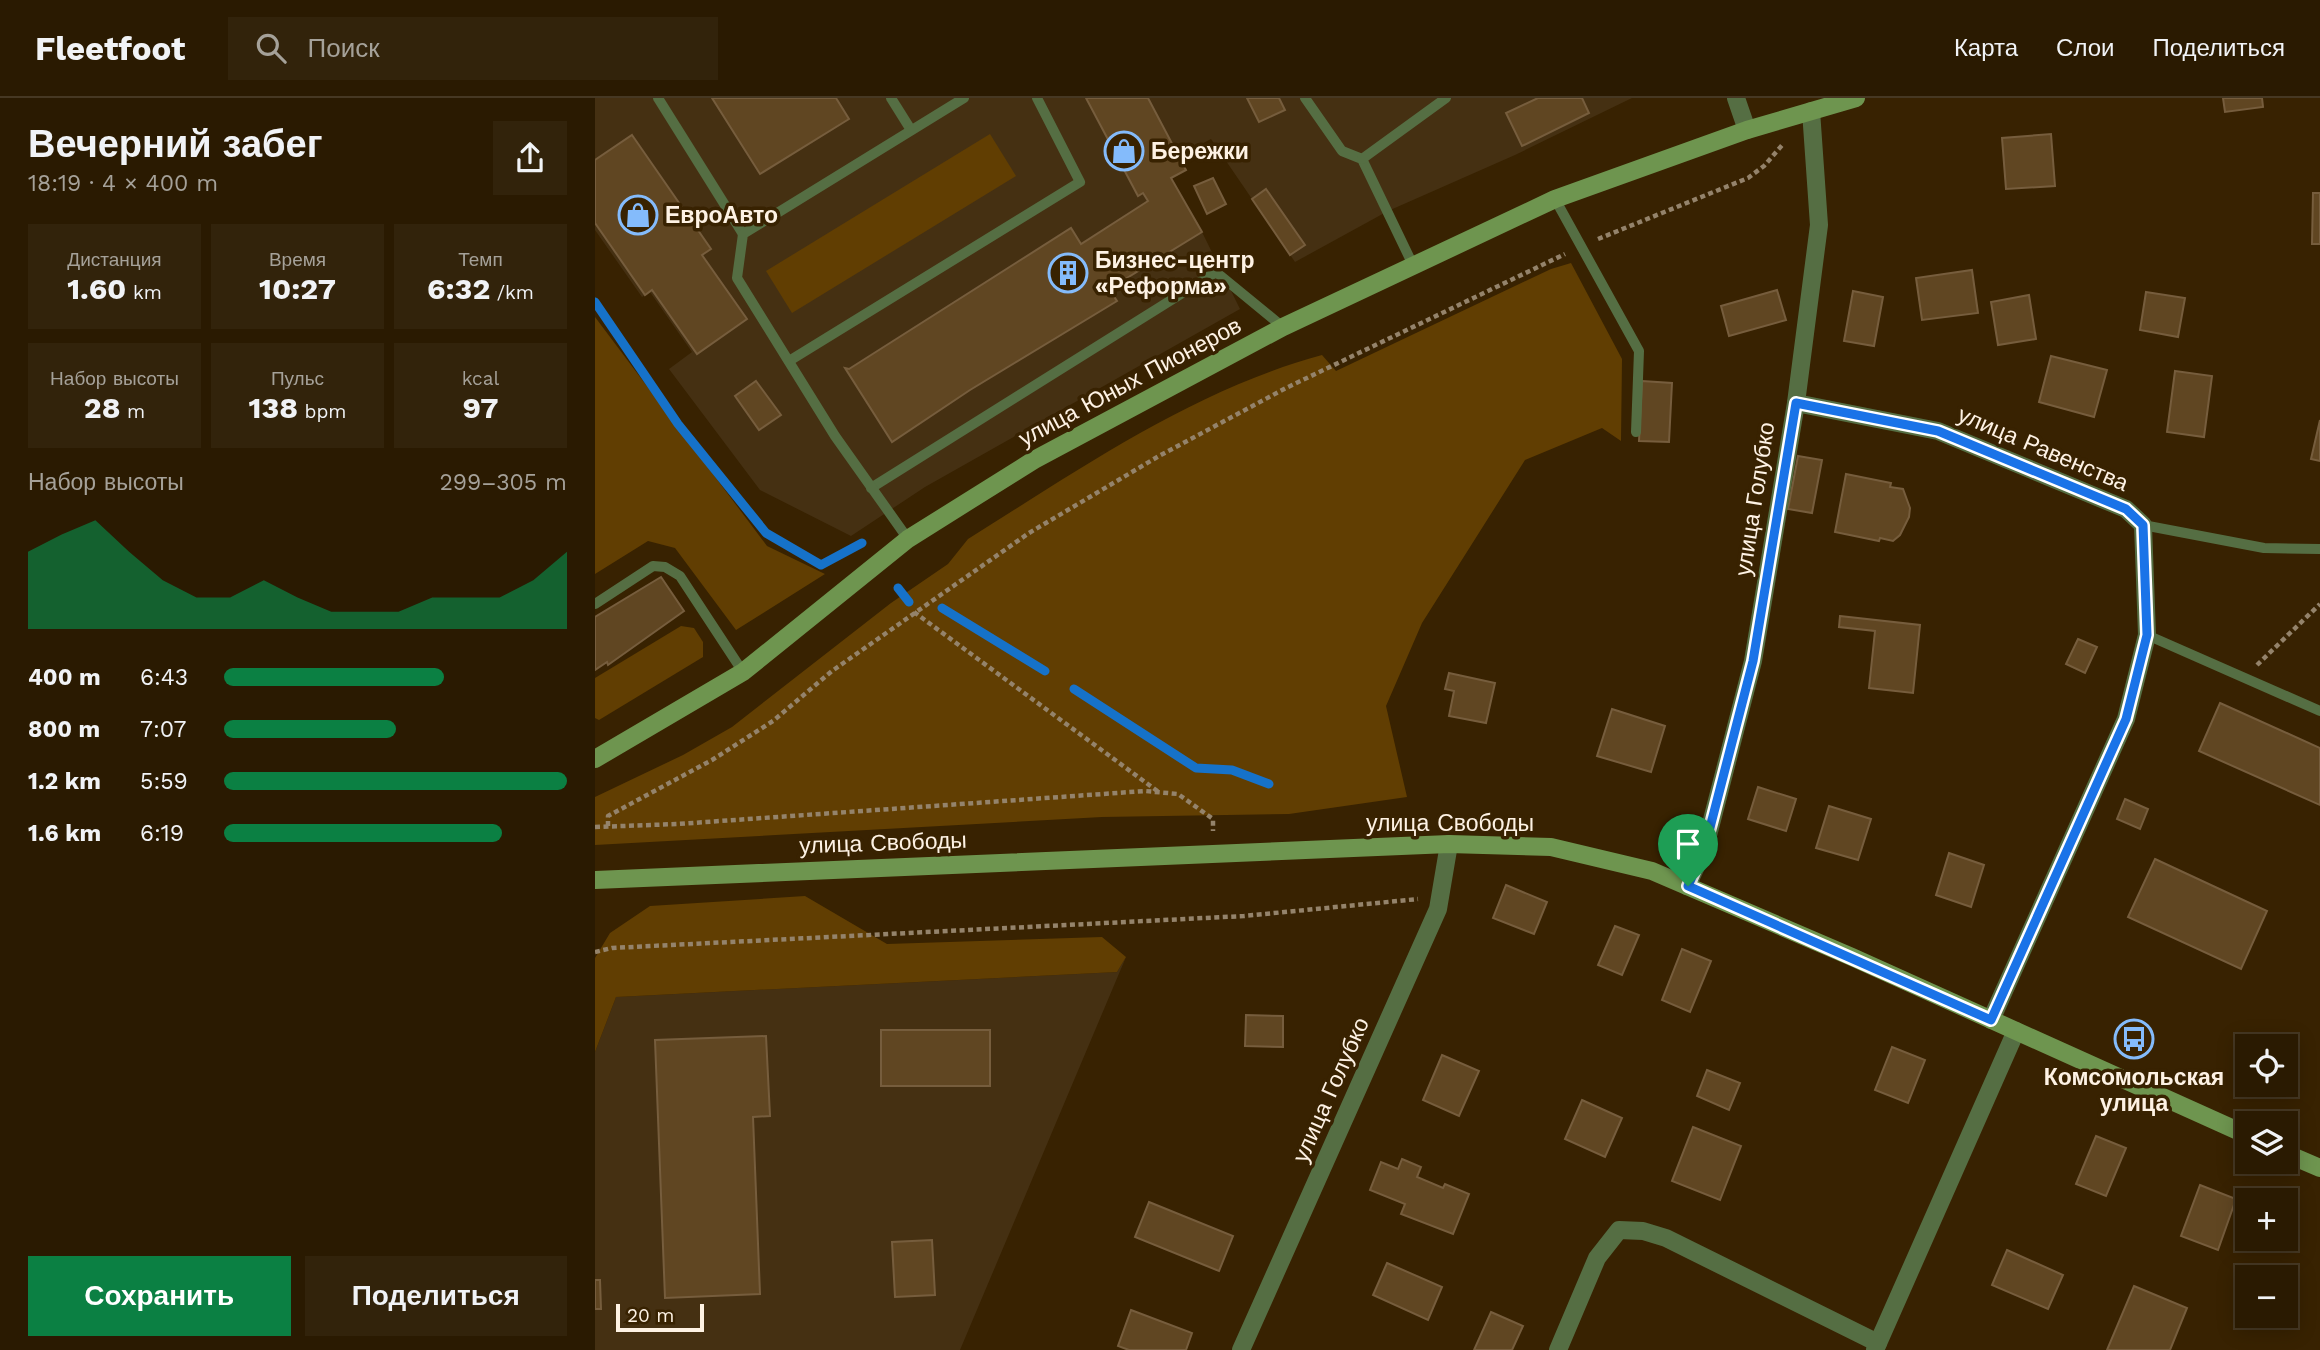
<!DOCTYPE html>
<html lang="ru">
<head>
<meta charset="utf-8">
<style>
  :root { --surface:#2a1a01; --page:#32230b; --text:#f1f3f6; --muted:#a5a199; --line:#463823; --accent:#0b8043 }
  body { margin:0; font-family:"Work Sans",sans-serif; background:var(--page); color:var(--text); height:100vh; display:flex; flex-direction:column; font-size:26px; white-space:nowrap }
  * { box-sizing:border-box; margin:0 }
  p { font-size:23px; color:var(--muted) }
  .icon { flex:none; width:38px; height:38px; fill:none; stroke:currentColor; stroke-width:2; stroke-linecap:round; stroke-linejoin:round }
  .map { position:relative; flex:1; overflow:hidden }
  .side { display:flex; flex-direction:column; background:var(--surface); width:595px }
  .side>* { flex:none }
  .tools { position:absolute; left:1640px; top:936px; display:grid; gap:14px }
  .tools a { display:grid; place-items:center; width:63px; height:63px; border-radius:0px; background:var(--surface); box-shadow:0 4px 18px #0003,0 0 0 2px var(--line); font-size:35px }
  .scale { position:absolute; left:21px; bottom:18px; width:88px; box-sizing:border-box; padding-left:7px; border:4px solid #fef2e4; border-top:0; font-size:19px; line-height:24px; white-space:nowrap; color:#fef2e4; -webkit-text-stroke:5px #382201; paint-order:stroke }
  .pin { position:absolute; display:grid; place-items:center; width:60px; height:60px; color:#fff; margin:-72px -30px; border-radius:50% 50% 50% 0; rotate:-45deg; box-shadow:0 0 7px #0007 }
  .pin .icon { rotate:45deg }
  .round { display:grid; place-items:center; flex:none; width:74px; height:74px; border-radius:0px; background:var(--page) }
  .head { display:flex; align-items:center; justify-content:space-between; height:119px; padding:0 28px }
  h1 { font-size:38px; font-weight:700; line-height:52px }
  .stats { display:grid; grid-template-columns:repeat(3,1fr); gap:10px; height:119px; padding:7px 28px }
  .stats div { display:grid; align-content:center; border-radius:0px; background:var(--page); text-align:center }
  .stats b { font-size:30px; font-weight:700 }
  .stats small { font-size:19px; font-weight:400 }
  .stats p { font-size:19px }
  .chart { height:196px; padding:14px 28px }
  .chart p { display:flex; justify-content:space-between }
  .chart svg { width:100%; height:126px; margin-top:7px; fill:var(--accent); opacity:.7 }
  .action { display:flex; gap:14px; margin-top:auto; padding:14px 28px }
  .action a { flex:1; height:80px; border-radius:0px; background:var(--accent); color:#fff; font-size:28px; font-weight:700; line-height:80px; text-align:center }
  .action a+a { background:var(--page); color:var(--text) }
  ul { padding:0 28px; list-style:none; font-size:23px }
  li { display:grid; grid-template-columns:112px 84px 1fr; align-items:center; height:52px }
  li i { height:18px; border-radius:9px; background:var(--accent) }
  header { display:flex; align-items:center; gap:42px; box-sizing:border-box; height:98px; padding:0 35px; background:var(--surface); border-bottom:2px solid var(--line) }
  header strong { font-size:33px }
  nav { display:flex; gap:38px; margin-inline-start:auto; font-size:24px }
  .search { width:490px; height:63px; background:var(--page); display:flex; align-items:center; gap:18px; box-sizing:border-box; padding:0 24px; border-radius:0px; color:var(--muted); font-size:26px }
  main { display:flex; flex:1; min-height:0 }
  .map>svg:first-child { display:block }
  .built { fill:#453012 }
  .green { fill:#613e02 }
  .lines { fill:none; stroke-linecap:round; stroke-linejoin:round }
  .stream { stroke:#1672c9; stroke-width:9 }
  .building { fill:#604622; stroke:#765d3d; stroke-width:2 }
  .path { stroke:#94836b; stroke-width:4.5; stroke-dasharray:5 3.5; stroke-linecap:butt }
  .lane { stroke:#556e43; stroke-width:10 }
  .street { stroke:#556e43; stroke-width:18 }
  .secondary { stroke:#6e954f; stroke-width:18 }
  .route-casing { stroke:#fff; stroke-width:14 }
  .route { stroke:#1a73e8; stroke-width:9 }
  .labels { text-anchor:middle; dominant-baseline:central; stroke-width:7; stroke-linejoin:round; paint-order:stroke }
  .poi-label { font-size:23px; font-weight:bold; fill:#fef2e4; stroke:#382201; text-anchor:start }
  .street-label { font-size:23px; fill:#fef2e4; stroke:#382201 }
</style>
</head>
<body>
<header>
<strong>Fleetfoot</strong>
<div class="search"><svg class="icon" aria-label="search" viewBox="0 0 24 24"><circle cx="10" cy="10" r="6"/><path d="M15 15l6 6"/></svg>Поиск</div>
<nav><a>Карта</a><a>Слои</a><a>Поделиться</a></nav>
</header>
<main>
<section class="side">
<div class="head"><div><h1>Вечерний забег</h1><p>18:19 · 4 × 400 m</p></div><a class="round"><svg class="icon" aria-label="share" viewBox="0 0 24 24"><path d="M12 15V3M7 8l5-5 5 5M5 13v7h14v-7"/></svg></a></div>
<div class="stats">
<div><p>Дистанция</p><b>1.60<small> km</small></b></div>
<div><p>Время</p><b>10:27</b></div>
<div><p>Темп</p><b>6:32<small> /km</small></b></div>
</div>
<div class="stats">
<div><p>Набор высоты</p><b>28<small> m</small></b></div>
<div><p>Пульс</p><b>138<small> bpm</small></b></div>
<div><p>kcal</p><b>97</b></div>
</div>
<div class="chart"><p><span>Набор высоты</span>299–305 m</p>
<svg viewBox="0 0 160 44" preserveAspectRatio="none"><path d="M0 44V17L10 11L20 6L30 17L40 27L50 33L60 33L70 27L80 33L90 38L100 38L110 38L120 33L130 33L140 33L150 27L160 17V44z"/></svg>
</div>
<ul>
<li><b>400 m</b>6:43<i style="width:64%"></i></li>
<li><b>800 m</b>7:07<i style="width:50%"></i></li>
<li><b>1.2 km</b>5:59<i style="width:100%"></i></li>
<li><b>1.6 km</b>6:19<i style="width:81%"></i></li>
</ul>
<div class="action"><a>Сохранить</a><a>Поделиться</a></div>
</section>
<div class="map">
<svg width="1725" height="1252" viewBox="0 0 1725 1252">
  <rect width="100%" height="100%" fill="#382201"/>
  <g class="built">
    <path d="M0,0H1037L920,57L793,113L700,164L616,41L584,58L591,72L576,81L607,134L645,211L330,389L256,438L165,392L74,271L97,254L55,194L47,199L0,132Z"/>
    <path d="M531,859L365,1252H0V954L21,899L522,874Z"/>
  </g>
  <g class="green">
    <path d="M395,36L421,78L197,215L171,173Z"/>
    <path d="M976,165L1027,261L1026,343L1007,330L930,362L827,525L791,608L812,699L694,716L507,719L0,747V699L88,657L137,629L296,505L353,466L373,441C485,371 598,292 727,257L741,273L956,171Z"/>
    <path d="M0,219L172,448L230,476L141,532L80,450L53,443L0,476Z"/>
    <path d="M86,528L99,530L108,544V559L4,622L0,620V580Z"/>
    <path d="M210,798L292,846L507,839L531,859L522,874L21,899L0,954V860L15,835L55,808Z"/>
  </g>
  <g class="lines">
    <g class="stream">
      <path d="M0,204L83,326L171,435L226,467L267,445"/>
      <path d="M303,490L314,504"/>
      <path d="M347,510L450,573"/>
      <path d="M479,591L601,670L637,672L674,686"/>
    </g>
  </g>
  <g class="building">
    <path d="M117,0H241L254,21L165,76Z"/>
    <path d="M491,0H553L591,72L576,80L607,134L514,191L522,203L375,292L297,344L250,270L254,271L476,130L486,146L553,103L548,95L543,98Z"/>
    <path d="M652,0H684L690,12L664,24Z"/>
    <path d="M943,0H987L994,15L927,48L911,15Z"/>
    <path d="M1628,0H1667L1668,9L1630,14Z"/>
    <path d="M1456,36L1460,88L1411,91L1407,40Z"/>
    <path d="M37,37L116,151L107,157L152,221L102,256L57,192L50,197L0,125V62Z"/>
    <path d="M618,80L631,106L612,116L599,88Z"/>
    <path d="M671,91L710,147L695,157L657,101Z"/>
    <path d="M1718,95H1725V146H1717Z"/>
    <path d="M1377,172L1383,215L1327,222L1321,180Z"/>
    <path d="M1182,192L1191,222L1134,238L1126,208Z"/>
    <path d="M1258,193L1288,199L1279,248L1249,243Z"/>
    <path d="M1551,194L1590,200L1583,239L1545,232Z"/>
    <path d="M1434,197L1441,241L1403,247L1396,204Z"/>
    <path d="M1456,258L1512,272L1499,319L1444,304Z"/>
    <path d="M1580,273L1617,278L1609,339L1572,334Z"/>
    <path d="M161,283L186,317L164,332L140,298Z"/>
    <path d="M1047,283L1077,285L1074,344L1044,343Z"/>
    <path d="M1725,322V363L1716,361Z"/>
    <path d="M1203,358L1227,362L1217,415L1193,411Z"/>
    <path d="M1251,376L1296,385L1295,389L1308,391L1315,410L1314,419L1305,437L1298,443L1285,440L1284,443L1240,434Z"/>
    <path d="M66,479L89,513L13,567L12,564L0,572V519Z"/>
    <path d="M1245,518L1325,527L1318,595L1274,590L1280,533L1244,529Z"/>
    <path d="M1483,541L1502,549L1490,575L1471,566Z"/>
    <path d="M854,575L900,585L891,625L854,618L859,593L850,591Z"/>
    <path d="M1625,605L1725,650V707L1604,653Z"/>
    <path d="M1017,611L1070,628L1056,674L1002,658Z"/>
    <path d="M1163,689L1201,701L1191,733L1153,721Z"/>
    <path d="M1530,701L1553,711L1545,731L1522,721Z"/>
    <path d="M1234,708L1276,721L1263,762L1221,750Z"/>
    <path d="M1354,755L1389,767L1376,809L1341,797Z"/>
    <path d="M1560,761L1672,813L1646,871L1533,819Z"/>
    <path d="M911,787L952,804L939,836L898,820Z"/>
    <path d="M1020,828L1044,837L1027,877L1003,867Z"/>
    <path d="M1087,851L1116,863L1095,914L1067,902Z"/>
    <path d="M651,917L688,918V949L650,948Z"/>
    <rect x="286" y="932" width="109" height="56"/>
    <path d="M171,938L175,1018L158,1019L165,1196L70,1200L60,942Z"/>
    <path d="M1297,949L1330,962L1313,1005L1280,992Z"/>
    <path d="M847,957L884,973L864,1018L828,1002Z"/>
    <path d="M1112,972L1145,985L1134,1012L1102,998Z"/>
    <path d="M987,1002L1027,1020L1010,1059L970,1041Z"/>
    <path d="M1098,1029L1146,1048L1125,1102L1077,1083Z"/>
    <path d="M1501,1038L1531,1050L1511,1098L1481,1086Z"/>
    <path d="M807,1061L826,1069L822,1079L848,1090L850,1086L874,1096L858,1136L806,1116L810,1106L775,1092L786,1064L803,1071Z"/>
    <path d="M1605,1087L1641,1101L1623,1152L1586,1138Z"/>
    <path d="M554,1104L638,1138L624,1173L540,1139Z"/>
    <path d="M337,1142L340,1197L300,1199L297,1144Z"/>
    <path d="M1412,1152L1468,1177L1453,1211L1397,1187Z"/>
    <path d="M792,1165L847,1189L833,1222L778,1197Z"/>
    <path d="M0,1182H5L6,1211H0Z"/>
    <path d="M1539,1188L1592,1210L1575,1252H1512Z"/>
    <path d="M536,1212L597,1235L591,1252H534L523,1248Z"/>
    <path d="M896,1214L928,1228L917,1252H879Z"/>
  </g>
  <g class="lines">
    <g class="path">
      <path d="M1003,141L1153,80L1169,68L1189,45"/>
      <path d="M319,514L565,695"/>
      <path d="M1662,567L1725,506"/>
      <path d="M13,728V718L117,662L178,623L237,573L434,435L564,358L691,290L970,156"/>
      <path d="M0,729L83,726L550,693L583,696L618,721V733"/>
      <path d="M0,854L17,850L649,818L823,801"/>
    </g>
    <g class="lane">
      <path d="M63,0L148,136"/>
      <path d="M296,0L316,32"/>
      <path d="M710,0L747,53L767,61L818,167"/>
      <path d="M767,61L851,0"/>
      <path d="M960,101L1044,253L1041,334"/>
      <path d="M194,263L485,84L442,0"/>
      <path d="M276,390L621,174L688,229"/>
      <path d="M1548,427L1669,450L1725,451"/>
      <path d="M313,441L240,338L142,180L148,136L369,0"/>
      <path d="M0,506L58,468L70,469L85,478L148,574"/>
      <path d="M1552,537L1725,613"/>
    </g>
    <g class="street">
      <path d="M1141,0L1152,32"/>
      <path d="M1201,305L1343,333L1531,411L1548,427L1552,537L1531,621L1396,922"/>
      <path d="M1092,788L1110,749L1158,563L1201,305L1224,127L1216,13"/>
      <path d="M646,1252L843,811L854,746"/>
      <path d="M963,1252L1002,1160L1024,1132L1048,1133L1071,1140L1283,1245"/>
      <path d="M1280,1252L1421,933"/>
    </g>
    <g class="secondary">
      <path d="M0,661L148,574L313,441L439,362L688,229L960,101L1152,32L1261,0"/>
      <path d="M0,782L854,746L956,749L1057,773L1257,859L1652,1037"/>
      <path d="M1690,1055L1725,1070"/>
    </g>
  </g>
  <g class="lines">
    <defs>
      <path id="route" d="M1201,305L1343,333L1531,411L1548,427L1552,537L1531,621L1396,922L1093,788L1110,749L1158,563Z"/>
    </defs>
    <use href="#route" class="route-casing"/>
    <use href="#route" class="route"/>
  </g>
  <defs>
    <symbol id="shop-ring" viewBox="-11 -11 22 22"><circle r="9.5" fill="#382201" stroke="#84bbfb" stroke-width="1.5"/><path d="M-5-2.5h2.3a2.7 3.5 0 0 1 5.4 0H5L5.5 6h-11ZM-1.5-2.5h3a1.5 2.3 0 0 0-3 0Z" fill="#84bbfb"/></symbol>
    <symbol id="building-ring" viewBox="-11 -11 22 22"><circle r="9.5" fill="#382201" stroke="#84bbfb" stroke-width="1.5"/><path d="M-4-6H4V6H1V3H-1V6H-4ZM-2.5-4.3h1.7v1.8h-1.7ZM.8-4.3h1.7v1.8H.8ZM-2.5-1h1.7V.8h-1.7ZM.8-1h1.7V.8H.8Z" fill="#84bbfb"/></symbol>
    <symbol id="bus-ring" viewBox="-11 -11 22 22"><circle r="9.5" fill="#382201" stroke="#84bbfb" stroke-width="1.5"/><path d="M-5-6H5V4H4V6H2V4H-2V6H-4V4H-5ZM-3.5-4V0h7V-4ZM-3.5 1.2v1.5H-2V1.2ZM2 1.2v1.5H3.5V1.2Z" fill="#84bbfb"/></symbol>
  </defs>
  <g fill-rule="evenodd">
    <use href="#shop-ring" x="507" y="31" width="44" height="44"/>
    <use href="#shop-ring" x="21" y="95" width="44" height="44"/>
    <use href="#building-ring" x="451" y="153" width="44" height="44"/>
    <use href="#bus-ring" x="1517" y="919" width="44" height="44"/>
  </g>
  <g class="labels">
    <g class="poi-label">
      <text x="556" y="53">Бережки</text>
      <text x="70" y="117">ЕвроАвто</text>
      <text x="500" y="162">Бизнес-центр<tspan x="500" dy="26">«Реформа»</tspan></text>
      <text x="1539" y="979" text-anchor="middle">Комсомольская<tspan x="1539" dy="26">улица</tspan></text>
    </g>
    <g class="street-label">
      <text transform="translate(535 284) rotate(-28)">улица Юных Пионеров</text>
      <text transform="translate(1448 351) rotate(23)">улица Равенства</text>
      <text transform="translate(1160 401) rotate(-81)">улица Голубко</text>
      <text x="855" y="725">улица Свободы</text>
      <text transform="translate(288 745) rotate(-2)">улица Свободы</text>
      <text transform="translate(736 992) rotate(-66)">улица Голубко</text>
    </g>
  </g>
</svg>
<div class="tools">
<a><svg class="icon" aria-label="locate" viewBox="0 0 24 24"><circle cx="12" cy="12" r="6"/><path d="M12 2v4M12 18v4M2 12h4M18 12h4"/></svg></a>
<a><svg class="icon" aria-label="layers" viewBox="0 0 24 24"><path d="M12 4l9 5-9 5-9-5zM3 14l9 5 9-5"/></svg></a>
<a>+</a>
<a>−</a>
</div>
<div class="scale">20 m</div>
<div class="pin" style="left:1093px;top:788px;background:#1e9e55"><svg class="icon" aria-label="arrive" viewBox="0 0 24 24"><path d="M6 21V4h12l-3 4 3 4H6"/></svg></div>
</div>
</main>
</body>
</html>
